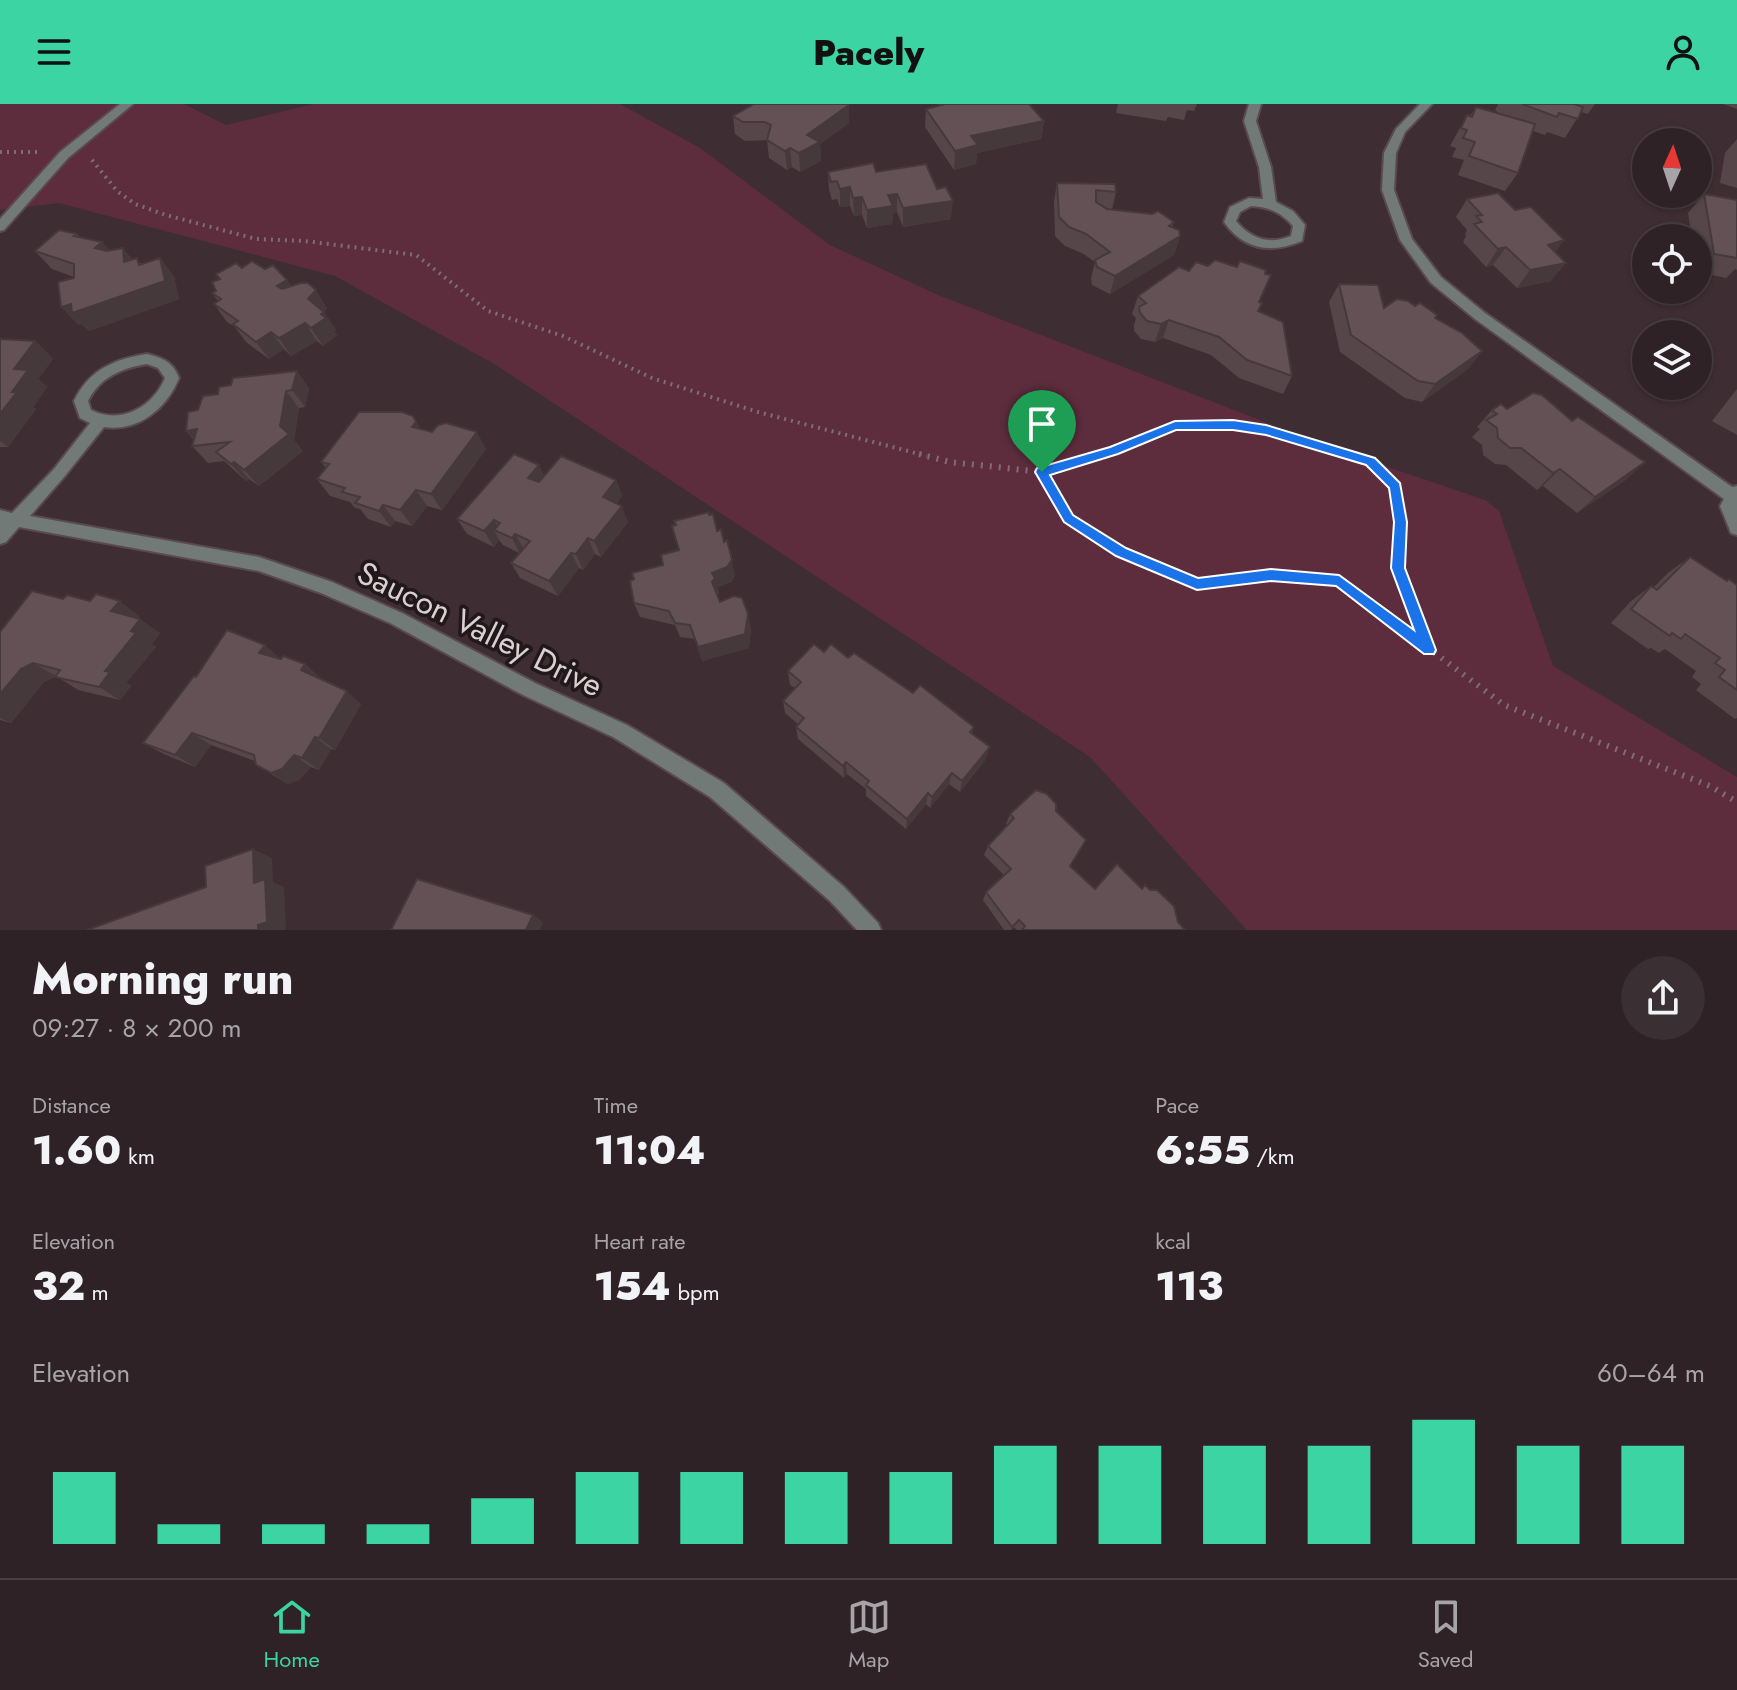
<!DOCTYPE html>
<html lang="en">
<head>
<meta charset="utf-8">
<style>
  :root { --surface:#2e2226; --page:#3a2f32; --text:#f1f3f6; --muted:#a7a4a7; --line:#493f43; --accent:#3dd4a3 }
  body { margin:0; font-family:Jost,sans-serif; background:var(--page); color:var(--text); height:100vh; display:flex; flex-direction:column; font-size:30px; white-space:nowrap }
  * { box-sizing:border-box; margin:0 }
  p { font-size:26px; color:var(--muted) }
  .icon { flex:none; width:44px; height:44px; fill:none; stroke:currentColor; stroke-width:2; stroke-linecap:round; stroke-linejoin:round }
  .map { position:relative; height:826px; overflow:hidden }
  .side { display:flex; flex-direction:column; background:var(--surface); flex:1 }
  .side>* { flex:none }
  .needle { width:52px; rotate:3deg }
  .tools { position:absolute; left:1632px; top:24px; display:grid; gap:16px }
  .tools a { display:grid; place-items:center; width:80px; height:80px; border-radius:50%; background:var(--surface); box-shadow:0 2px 6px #0004,0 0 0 2px var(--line); font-size:40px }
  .pin { position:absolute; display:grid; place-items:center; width:68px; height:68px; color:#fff; margin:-82px -34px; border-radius:50% 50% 50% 0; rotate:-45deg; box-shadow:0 0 8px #0007 }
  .pin .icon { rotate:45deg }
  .round { display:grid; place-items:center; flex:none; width:84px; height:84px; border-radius:42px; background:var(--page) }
  .summary { display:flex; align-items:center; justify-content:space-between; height:136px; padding:0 32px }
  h1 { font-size:44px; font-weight:800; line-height:60px }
  .metrics { display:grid; grid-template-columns:repeat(3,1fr); gap:12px; height:136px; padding:8px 32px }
  .metrics div { display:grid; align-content:center }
  .metrics b { font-size:40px; font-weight:800 }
  .metrics small { font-size:22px; font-weight:400 }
  .metrics p { font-size:22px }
  .chart { height:224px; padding:16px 32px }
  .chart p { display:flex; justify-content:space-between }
  .chart svg { width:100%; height:144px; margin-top:8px; stroke:var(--accent); stroke-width:6 }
  header { display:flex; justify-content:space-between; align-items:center; height:104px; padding:0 32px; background:var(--accent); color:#111; font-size:36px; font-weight:800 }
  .dock { display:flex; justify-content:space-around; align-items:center; height:112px; border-top:2px solid var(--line); background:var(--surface); font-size:22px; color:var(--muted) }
  .dock a { display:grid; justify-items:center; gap:4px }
  .dock .on { color:var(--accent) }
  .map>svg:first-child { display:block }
  .green { fill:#5e2d3d }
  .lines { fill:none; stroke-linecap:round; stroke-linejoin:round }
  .minor-casing { stroke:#5a4a4f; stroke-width:4 }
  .tertiary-casing { stroke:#5a4a4f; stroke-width:4 }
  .path-far1 { stroke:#7d6e72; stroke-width:4; stroke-dasharray:2 5; stroke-linecap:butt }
  .path { stroke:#7d6e72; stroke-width:6; stroke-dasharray:2 7; stroke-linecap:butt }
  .minor { fill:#717a76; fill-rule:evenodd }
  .tertiary { fill:#717a76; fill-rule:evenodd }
  .wall { fill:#56464a }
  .shaded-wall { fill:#46393c }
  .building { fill:#645156; stroke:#46393c; stroke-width:2 }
  .route { fill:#1a73e8; stroke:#fff; stroke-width:2; fill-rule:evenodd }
  .labels { text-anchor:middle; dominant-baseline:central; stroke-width:7; stroke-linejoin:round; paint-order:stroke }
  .street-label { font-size:32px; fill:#dbcfd2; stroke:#20181a }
</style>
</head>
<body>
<header><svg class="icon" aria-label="menu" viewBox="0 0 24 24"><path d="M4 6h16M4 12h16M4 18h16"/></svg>Pacely<svg class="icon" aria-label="person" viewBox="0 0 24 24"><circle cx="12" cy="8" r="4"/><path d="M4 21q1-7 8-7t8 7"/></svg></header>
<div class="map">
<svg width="1737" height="826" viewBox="0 0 1737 826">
  <rect width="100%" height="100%" fill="#3e2d32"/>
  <path class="green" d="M0,0H184L226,21L314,0H620L700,44L830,141L938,191L1332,344L1485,396L1499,407L1553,562L1737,673V826H1247L1090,653L496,261L335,172L59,99L0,106Z"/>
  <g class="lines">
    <defs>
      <g id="minor">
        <path d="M1249,0H1261L1256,17L1271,63L1276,98L1293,107L1305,121L1302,137C1271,150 1244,146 1224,118L1230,103L1249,94L1263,95L1259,63L1244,17ZM1251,102C1269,103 1281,108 1293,122L1291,132C1269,141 1251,135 1236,117L1240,108Z"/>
        <path d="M1420,0H1432L1405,28L1396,49L1394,86L1412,135L1441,173L1485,209L1732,383L1737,382V431L1731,429L1720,402L1724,395L1475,215L1431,179L1400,136L1382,86L1384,49L1396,25Z"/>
        <path d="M147,250C163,254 173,258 179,274C167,304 139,328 104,323L64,373L30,412L259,453L332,478L402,509L535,579L627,621L724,679L844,783L878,819L881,826H857L830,797L710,693L613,633L523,591L390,519L321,489L259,467L19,423L6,438L0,440V406L12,409L54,365L90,319L80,314L74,297C89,266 114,255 147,250ZM147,260L158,264L165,274C153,303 121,321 91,306L88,297C100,273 122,264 147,260Z"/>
      </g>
      <path id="tertiary" d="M120,0H133L68,54L4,126L0,127V115L60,48Z"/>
    </defs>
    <use href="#minor" class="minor-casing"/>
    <use href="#tertiary" class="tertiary-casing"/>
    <g class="path-far1">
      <path d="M0,48H39"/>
      <path d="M92,56L117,87L135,100L166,111L256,135L304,137L416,151L488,207L563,232L652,274L758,308L927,352"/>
      <path d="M1096,352C1122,344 1152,325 1177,321C1236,312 1295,335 1351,352"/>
    </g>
    <g class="path">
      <path d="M919,350L950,358L1042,368L1068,415L1121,448L1197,480L1271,471L1339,477L1504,601L1710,682L1737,698"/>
      <path d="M1344,350L1371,358L1395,382L1400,418L1398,464L1428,545"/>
      <path d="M1042,368L1103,350"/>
    </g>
    <use href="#minor" class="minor"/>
    <use href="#tertiary" class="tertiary"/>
  </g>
  <g class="wall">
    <path d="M939,0H1029L1044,17L1041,35L977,49L976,60L954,66L925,23L926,5L939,2Z"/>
    <path d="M1118,0H1197L1194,7L1187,6L1184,16L1168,13L1166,17L1116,9Z"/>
    <path d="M1498,0H1595L1588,10L1581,8L1565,34L1547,28L1545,31L1533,27L1518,69L1505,87L1458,71L1464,56L1452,53L1456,44L1450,42L1467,11L1470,12L1476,3L1499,9L1495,6Z"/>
    <path d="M1723,0H1737V5Z"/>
    <path d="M733,12L849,19L820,40L821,57L800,68L792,63L787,66L769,54L767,36L745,37L735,30Z"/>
    <path d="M1737,35V84L1720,79L1725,49Z"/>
    <path d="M828,68H876L951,115L903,123L897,108L893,109L892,120L867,124L862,111L854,112L850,102L840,103L837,95L832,96L829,86Z"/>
    <path d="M1057,79L1116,88L1112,106L1174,118L1172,123L1180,132L1174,151L1110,190L1092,181L1091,174L1095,158L1082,149L1065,142L1055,132L1054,97Z"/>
    <path d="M1704,90L1737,96V166L1735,165L1726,174L1698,168V134H1692L1688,109Z"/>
    <path d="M1467,95L1515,106L1564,136L1555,148L1551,177L1517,184L1493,161L1486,163L1463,138L1466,132L1465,130L1467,126L1456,113Z"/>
    <path d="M77,130L80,133L142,160L160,154L174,173L179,195L89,227L82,220L78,221L74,173L52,165L35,147Z"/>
    <path d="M242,164L287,176L291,182L327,204L324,208L336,226L334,227L337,231L323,242L317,237L291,252L284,245L269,255L246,238L235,223L227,218L214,200L218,197L212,189L216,187Z"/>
    <path d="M1339,180L1384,204L1435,214L1482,247L1468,265L1422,298L1405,294L1340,248L1329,198Z"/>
    <path d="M1138,192L1259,198L1258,207L1292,272L1283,290L1239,274L1211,251L1163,234L1155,238L1141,235L1134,227V221L1136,214L1132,210Z"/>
    <path d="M0,235L35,237L53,255L38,275L47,283L33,303L36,305L8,343H0Z"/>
    <path d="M297,267L309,285L305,303L299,304L294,336L303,347L259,382L249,375L246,377L224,357L208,359L192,342L194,336L186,327L198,306L218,290L231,281Z"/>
    <path d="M1737,285V331L1712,317Z"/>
    <path d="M1507,305L1627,375L1577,409L1543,382L1537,386L1506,361L1495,360L1483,351L1482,341L1472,333L1480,325L1477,323L1492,306Z"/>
    <path d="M421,325L486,345L442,406L427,402L412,422L395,417L391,423L368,415L360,405L355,404L350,398L330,392L317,375L326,364L321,358Z"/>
    <path d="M544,372L616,376L622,392L617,399L628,418L601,453L595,450L583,466L579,464L558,492L520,474L511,459L519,449L503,441L499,436L494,443L467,430L457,415Z"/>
    <path d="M709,411L724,437L727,436L735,472L731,478L718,483L719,489L717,491L720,498L751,524L749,544L702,557L695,535L680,533L675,521L640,513L634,499L663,461L679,446L675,421Z"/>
    <path d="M1690,453L1727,477L1729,475L1737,481V614L1735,615L1696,586L1701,580L1692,573L1696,567L1665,545L1659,549L1651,544L1648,545L1611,519L1631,497L1651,482L1653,484L1669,468Z"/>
    <path d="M139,512L137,514L160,529L152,540L156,543L126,579L131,582L120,596L78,586L56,572L44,578L11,619L0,616V528Z"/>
    <path d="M824,548L848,554L974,623L972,629L986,655L960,688L949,680L930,704L926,700L906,725L866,692V685L847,670L844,674L798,635L796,623L798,620L785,609L783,597L795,584L790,581L788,567Z"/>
    <path d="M281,555L305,560L320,574V575L361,600L335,646L331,645L319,666L311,663L299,676L288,680L256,661L255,657L211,641L195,663L164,650L143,639L196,573Z"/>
    <path d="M1056,707L1070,762L1095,785L1178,818L1185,826H1017L1014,823L1011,826H1004L983,796L986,788L1004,771L984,751L988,742L1007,722L1006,720L1010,710Z"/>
  </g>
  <g class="shaded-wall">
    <path d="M849,1V19L820,40L821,57L800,68L799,49L807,31Z"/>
    <path d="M1044,17L1041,35L977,49L976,60L954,66L955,47L971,32Z"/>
    <path d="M790,44L792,63L787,66L785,47Z"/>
    <path d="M850,83V102L840,103V85Z"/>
    <path d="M897,90V108L893,109L892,120L867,124V106L888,91Z"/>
    <path d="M862,93V111L854,112L853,94Z"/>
    <path d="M953,97L951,115L903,123V104Z"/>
    <path d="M1180,132L1174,151L1110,190L1115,172Z"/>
    <path d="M1564,136L1550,154L1548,141Z"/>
    <path d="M102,138L117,156L95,144Z"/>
    <path d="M1506,143L1493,161L1486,163L1498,145Z"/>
    <path d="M123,144L138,162L124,158Z"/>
    <path d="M160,154L174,173L179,195L89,227L82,220L78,221L61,203L71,200Z"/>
    <path d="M1566,159L1551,177L1517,184L1530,166Z"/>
    <path d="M287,176L299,194L289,200L277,182Z"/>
    <path d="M316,186L327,204L323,209L324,208L336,226L334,227L337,231L323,242L311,224L308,195Z"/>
    <path d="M1169,216L1163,234L1155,238L1161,220Z"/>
    <path d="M305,219L317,237L291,252L279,234Z"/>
    <path d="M271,228L284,245L269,255L256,238Z"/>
    <path d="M35,237L53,255L38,275L47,283L33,303L36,305L8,343L0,337V310L12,288L14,265Z"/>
    <path d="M1482,247L1468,265L1422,298L1435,280Z"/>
    <path d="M297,267L309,285L305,303L292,286Z"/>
    <path d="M286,287L299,304L294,336L303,347L259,382L244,366L280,322Z"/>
    <path d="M413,312L424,329L412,323Z"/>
    <path d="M197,325L200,341L186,327Z"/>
    <path d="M477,328L486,345L442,406L431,390Z"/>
    <path d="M234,358L249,375L246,377L231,360Z"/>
    <path d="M1645,358L1627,375L1577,409L1595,393Z"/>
    <path d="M539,361L547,377L536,390L528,374Z"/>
    <path d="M1560,365L1543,382L1537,386L1553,369Z"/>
    <path d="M616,376L622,392L609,409L603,393Z"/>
    <path d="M416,386L427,402L412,422L400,406Z"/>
    <path d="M383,401L395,417L391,423L379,407Z"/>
    <path d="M622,402L628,418L601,453L594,437Z"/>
    <path d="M494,416L502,430L494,426L499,436L494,443L484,427Z"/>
    <path d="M515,430L524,445L520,450L512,434Z"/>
    <path d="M588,434L595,450L583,466L576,450Z"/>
    <path d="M571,449L579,464L558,492L549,477Z"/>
    <path d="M732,456L735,472L731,478L718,483L719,489L716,493L712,478V469Z"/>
    <path d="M120,497L139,512L131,521L111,507Z"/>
    <path d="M748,510L751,524L749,544L702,557L698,543Z"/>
    <path d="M140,515L160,529L152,540L156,543L126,579L131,582L120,596L99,583L105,567Z"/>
    <path d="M265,541L281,555L259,549Z"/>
    <path d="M33,559L56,572L44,578L11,619L0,614V590L21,565Z"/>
    <path d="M305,560L320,574L317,580L301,566Z"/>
    <path d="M347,587L361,600L335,646L319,634Z"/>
    <path d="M192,629L211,641L195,663L175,651Z"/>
    <path d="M315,633L331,645L319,666L302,654Z"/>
    <path d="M990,643L986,655L960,688L962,677Z"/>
    <path d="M294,651L311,663L299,676L288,680L271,669Z"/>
    <path d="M846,658L847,670L844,674L843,662Z"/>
    <path d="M952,669L949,680L930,704L932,693Z"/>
    <path d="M928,689L926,700L906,725L907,715Z"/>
    <path d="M253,745L272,754L273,778L284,783L286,825L284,826H258Z"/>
    <path d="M533,811L543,818L540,826H526Z"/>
  </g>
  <g class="building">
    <path d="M754,0H848L849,1L807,31L820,38L799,49L790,44L785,47L767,36L771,21L765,18H743L733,12Z"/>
    <path d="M941,0H1029L1044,17L971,32L978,41L955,47L926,5L942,1Z"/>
    <path d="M1522,0H1574L1583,3L1578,15L1559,9L1557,13Z"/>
    <path d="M1476,3L1535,20L1518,69L1469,52L1475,38L1463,34L1467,26L1461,24L1467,11L1472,13Z"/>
    <path d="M873,59L876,68L926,60L937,85L946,83L953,97L903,104L897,90L888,91L893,102L867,106L862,93L853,94L850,83L840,85L837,77L831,78L828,68Z"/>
    <path d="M1057,79L1115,80L1116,88L1096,86V98L1107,105L1152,110L1158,107L1174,118L1169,122L1179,126L1180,132L1115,172L1097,163L1095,156L1110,148L1086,130L1069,123L1059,113Z"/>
    <path d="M1498,89L1515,106L1531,103L1564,136L1548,141L1566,159L1530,166L1506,143L1498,145L1474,120L1482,118L1476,112L1482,111L1467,95Z"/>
    <path d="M1704,90L1737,96V154L1714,150Z"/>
    <path d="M59,126L77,130L74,132L102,138L95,144L107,147L123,144L124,158L137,154L139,161L160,154L165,177L72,209L71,200L61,203L58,178L74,174V160L35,147Z"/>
    <path d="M1215,156L1237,163L1240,157L1266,166L1265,170L1271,171L1259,198L1262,199L1258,207L1283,218L1292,272L1247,256L1219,233L1169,216L1161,220L1147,217L1140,209L1139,203L1146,199L1138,192L1179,163L1189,167L1196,158L1208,162Z"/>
    <path d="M252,157L265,165L273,161L287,176L277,182L282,185L301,179H308L316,186L308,195L324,208L321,210L326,214L311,224L305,219L279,234L271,228L256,238L233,220L238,217L214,200L221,195L212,189L216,187L212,178L220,175L216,170L236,159L242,164Z"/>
    <path d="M1339,180L1378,181L1384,204L1397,195L1408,197L1415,202L1420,199L1437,211L1435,214L1462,229L1482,247L1435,280L1418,277L1351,231Z"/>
    <path d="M0,235L35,237L14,265L28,266L12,288H17L0,310Z"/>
    <path d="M297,267L292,286L286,287L280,322L289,330L244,366L234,358L231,360L216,348L230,338L192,342L197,325L186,327L188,308L198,306L203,292L218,290L219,283L231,281L233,274Z"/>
    <path d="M1533,289L1542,291L1572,317L1578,313L1645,358L1595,393L1560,365L1553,369L1521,344H1510L1498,334L1497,324L1486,316L1497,310L1492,306L1501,300L1507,305Z"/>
    <path d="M359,308H402L413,312L416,318L412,323L432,328L438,321L446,319L477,328L431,390L416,386L400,406L383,401L379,407L355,399L360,393L342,388L345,384L317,375L329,360L321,358Z"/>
    <path d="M514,350L539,361L528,374L539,378L561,352L616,376L603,393L622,402L594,437L588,434L576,450L571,449L549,477L511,459L530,437L515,430L512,434L494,426L500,419L494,416L484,427L457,415Z"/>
    <path d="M709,408V411L713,410L717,427L721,425L724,438L727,436L732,456L727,463L712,469L715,474L712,478L720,498L734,492L742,494L748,510L745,530L698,543L690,521L675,519L669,507L634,499L630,477L634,475L632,469L663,461L661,451L679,446L672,422L676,421L674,417Z"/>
    <path d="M1690,453L1727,477L1729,475L1737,481V586L1719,573L1725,566L1715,559L1720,554L1685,530L1681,535L1672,529L1670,532L1631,505L1651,482L1657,486Z"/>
    <path d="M32,487L63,495L67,491L90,497L96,490L120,497L111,507L140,515L131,527L136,529L105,567L110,568L99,583L55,573L60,566L33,559L21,565L0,590V528Z"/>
    <path d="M227,526L265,541L259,549L281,555L283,552L305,560L301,566L347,587L319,634L315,633L302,654L294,651L282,665L271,669L256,661L254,651L192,629L175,651L143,639L194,572L196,573Z"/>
    <path d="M814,540L824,548L831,540L848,554L854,549L913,589L920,581L974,623L970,628L990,643L962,677L952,669L932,693L928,689L907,715L866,681L869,677L846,658L843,662L796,623L804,614L783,597L801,578L788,567Z"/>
    <path d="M1036,686L1047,690L1056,700V707L1086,736L1070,762L1095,785L1117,760L1142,785L1145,781L1150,786H1157L1174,802L1178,818L1185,826H1022L1025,822L1019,816L1012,823L986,788L1011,765L988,742L1014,714L1010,710Z"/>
    <path d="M253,745L254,779L265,775L267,818L258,821V826H87L206,783L205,762Z"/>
    <path d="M417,775L533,811L526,826H391Z"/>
  </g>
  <path class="route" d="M1233,316L1266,321L1375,354L1400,379L1407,418L1405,464L1436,546L1434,550H1424L1336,482L1271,477L1197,486L1116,452L1064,418L1035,368L1037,364L1110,343L1175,317ZM1176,326H1233L1266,331L1366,361L1389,384L1394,418L1391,464L1414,526L1339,471L1271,465L1198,474L1126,444L1073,411L1050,371L1118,350Z"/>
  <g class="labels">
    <g class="street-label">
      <text transform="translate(480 525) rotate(26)">Saucon Valley Drive</text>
    </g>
  </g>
</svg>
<div class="tools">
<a><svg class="needle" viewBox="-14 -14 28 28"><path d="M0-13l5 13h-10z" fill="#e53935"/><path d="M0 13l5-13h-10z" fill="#a7a4a7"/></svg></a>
<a><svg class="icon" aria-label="locate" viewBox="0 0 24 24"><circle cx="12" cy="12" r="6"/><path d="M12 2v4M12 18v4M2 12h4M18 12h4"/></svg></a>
<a><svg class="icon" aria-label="layers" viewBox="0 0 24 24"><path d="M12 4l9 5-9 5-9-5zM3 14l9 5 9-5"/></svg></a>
</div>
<div class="pin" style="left:1042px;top:368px;background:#1e9e55"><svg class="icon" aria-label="arrive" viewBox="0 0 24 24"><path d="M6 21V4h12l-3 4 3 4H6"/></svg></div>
</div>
<section class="side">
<div class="summary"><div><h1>Morning run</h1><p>09:27 · 8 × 200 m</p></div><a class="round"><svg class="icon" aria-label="share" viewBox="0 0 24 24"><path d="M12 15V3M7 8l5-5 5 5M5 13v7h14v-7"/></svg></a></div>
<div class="metrics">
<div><p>Distance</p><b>1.60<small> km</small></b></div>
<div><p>Time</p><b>11:04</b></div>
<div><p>Pace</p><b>6:55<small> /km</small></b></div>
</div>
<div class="metrics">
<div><p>Elevation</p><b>32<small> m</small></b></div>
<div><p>Heart rate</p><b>154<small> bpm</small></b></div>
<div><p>kcal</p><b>113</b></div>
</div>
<div class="chart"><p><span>Elevation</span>60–64 m</p>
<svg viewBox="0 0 160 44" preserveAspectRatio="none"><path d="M5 44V22M15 44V38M25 44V38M35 44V38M45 44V30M55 44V22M65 44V22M75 44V22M85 44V22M95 44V14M105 44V14M115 44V14M125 44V14M135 44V6M145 44V14M155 44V14"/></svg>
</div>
</section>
<nav class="dock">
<a class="on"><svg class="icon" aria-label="home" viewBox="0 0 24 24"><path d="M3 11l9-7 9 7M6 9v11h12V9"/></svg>Home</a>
<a><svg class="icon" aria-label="map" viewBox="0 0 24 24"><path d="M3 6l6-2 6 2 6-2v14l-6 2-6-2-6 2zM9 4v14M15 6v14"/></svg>Map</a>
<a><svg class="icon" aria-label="saved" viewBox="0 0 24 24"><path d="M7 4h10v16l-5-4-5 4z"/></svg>Saved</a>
</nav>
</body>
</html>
